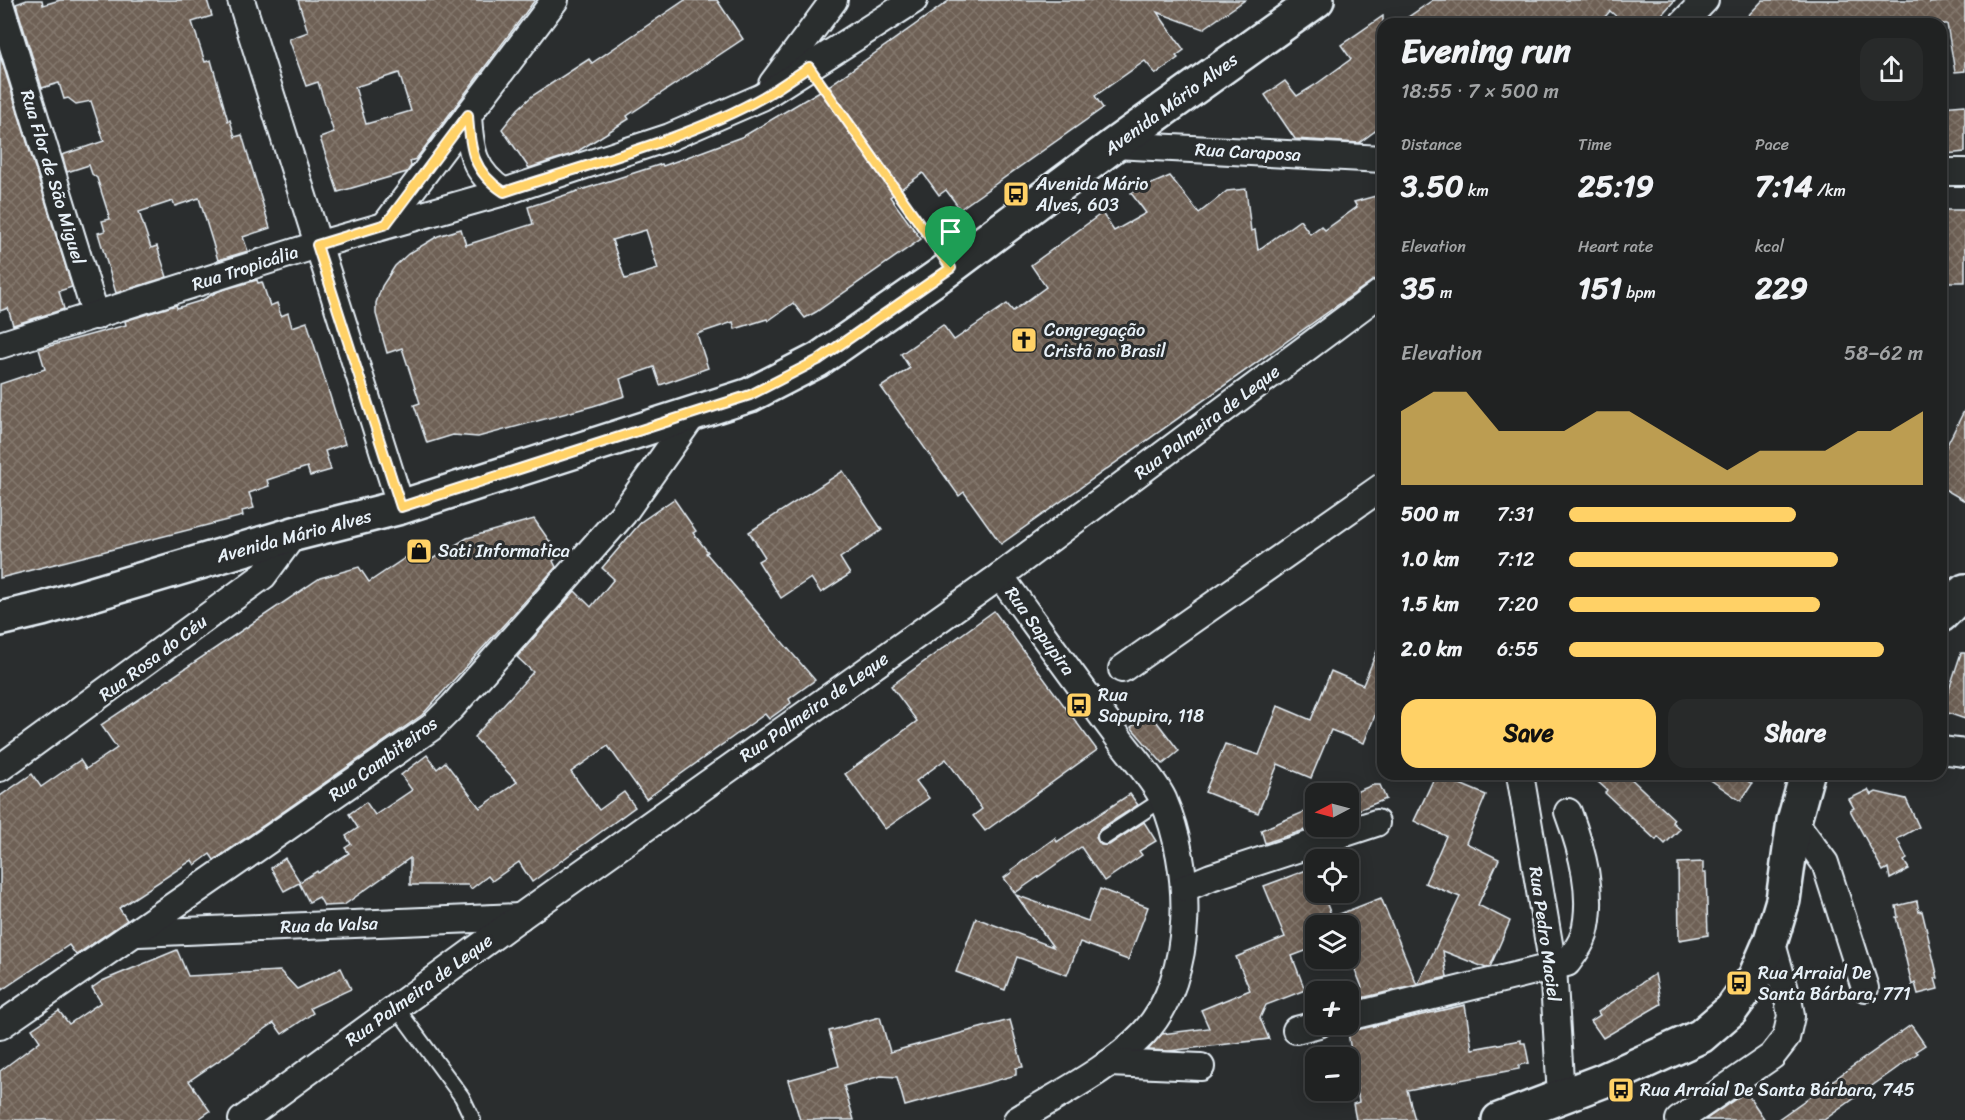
<!DOCTYPE html>
<html lang="en">
<head>
<meta charset="utf-8">
<style>
  :root { --surface:#202222; --page:#282a2a; --text:#f1f3f6; --muted:#a2a4a5; --line:#3d3f40; --accent:#ffd166 }
  body { margin:0; font-family:Sriracha,sans-serif; background:var(--page); color:var(--text); height:100vh; display:flex; flex-direction:column; font-size:22px; white-space:nowrap }
  * { box-sizing:border-box; margin:0 }
  p { font-size:20px; color:var(--muted) }
  .icon { flex:none; width:33px; height:33px; fill:none; stroke:currentColor; stroke-width:2; stroke-linecap:round; stroke-linejoin:round }
  .map { position:relative; flex:1; overflow:hidden }
  .details { position:absolute; left:1377px; top:18px; width:570px; height:762px; display:flex; flex-direction:column; background:var(--surface); border-radius:18px; box-shadow:0 3px 15px #0003,0 0 0 2px var(--line) }
  .details>* { flex:none }
  .needle { width:39px; rotate:264deg }
  .tools { position:absolute; left:1305px; top:783px; display:grid; gap:12px }
  .tools a { display:grid; place-items:center; width:54px; height:54px; border-radius:12px; background:var(--surface); box-shadow:0 3px 15px #0003,0 0 0 2px var(--line); font-size:30px }
  .pin { position:absolute; display:grid; place-items:center; width:51px; height:51px; color:#fff; margin:-62px -26px; border-radius:50% 50% 50% 0; rotate:-45deg; box-shadow:0 0 6px #0007 }
  .pin .icon { rotate:45deg }
  .round { display:grid; place-items:center; flex:none; width:63px; height:63px; border-radius:18px; background:var(--page) }
  .headline { display:flex; align-items:center; justify-content:space-between; height:102px; padding:0 24px }
  h1 { font-size:33px; font-weight:700; line-height:45px }
  .metrics { display:grid; grid-template-columns:repeat(3,1fr); gap:9px; height:102px; padding:6px 24px }
  .metrics div { display:grid; align-content:center }
  .metrics b { font-size:30px; font-weight:700 }
  .metrics small { font-size:16px; font-weight:400 }
  .metrics p { font-size:16px }
  .chart { height:168px; padding:12px 24px }
  .chart p { display:flex; justify-content:space-between }
  .chart svg { width:100%; height:108px; margin-top:6px; fill:var(--accent); opacity:.7 }
  .button { display:flex; gap:12px; margin-top:auto; padding:12px 24px }
  .button a { flex:1; height:69px; border-radius:18px; background:var(--accent); color:#111; font-size:24px; font-weight:700; line-height:69px; text-align:center }
  .button a+a { background:var(--page); color:var(--text) }
  ul { padding:0 24px; list-style:none; font-size:20px }
  li { display:grid; grid-template-columns:96px 72px 1fr; align-items:center; height:45px }
  li i { height:15px; border-radius:8px; background:var(--accent) }
  .map>svg:first-child { display:block }
  .building { fill:url(#building-cross-hatch); stroke:#e8f1f8; stroke-width:1.5; fill-rule:evenodd }
  .lines { fill:none; stroke-linecap:round; stroke-linejoin:round }
  .lane-casing { stroke:#e8f1f8; stroke-width:18 }
  .street-casing { stroke:#e8f1f8; stroke-width:30 }
  .secondary-casing { stroke:#e8f1f8; stroke-width:38 }
  .path { stroke:#e8f1f8; stroke-width:4; stroke-dasharray:1.5 4.5; stroke-linecap:butt }
  .lane { stroke:#2a2d2e; stroke-width:14 }
  .street { stroke:#2a2d2e; stroke-width:26 }
  .secondary { stroke:#2a2d2e; stroke-width:33 }
  .route-casing { stroke:#fff; stroke-width:12 }
  .route { stroke:#ffd166; stroke-width:8 }
  .labels { text-anchor:middle; dominant-baseline:central; stroke-width:6; stroke-linejoin:round; paint-order:stroke }
  .street-label { font-size:18px; fill:#e8f1f8; stroke:#2a2d2e }
  .poi-label { font-size:18px; fill:#e8f1f8; stroke:#2a2d2e; text-anchor:start }
</style>
</head>
<body>
<div class="map">
<svg width="1965" height="1120" viewBox="0 0 1965 1120">
  <defs>
    <pattern id="building-cross-hatch" width="8" height="8" patternUnits="userSpaceOnUse" patternTransform="scale(1.5)"><rect width="8" height="8" fill="#6e6054"/><path d="M0 0l8 8M0 8l8-8" fill="none" stroke="#83776d"/></pattern>
  </defs>
  <rect width="100%" height="100%" fill="#2a2d2e"/>
  <filter id="ink" filterUnits="userSpaceOnUse"><feTurbulence type="fractalNoise" baseFrequency=".0167" numOctaves="2"/><feDisplacementMap in="SourceGraphic" scale="12" xChannelSelector="R" yChannelSelector="G"/><feConvolveMatrix kernelMatrix="1 2 1 2 8 2 1 2 1" color-interpolation-filters="sRGB"/></filter>
  <g filter="url(#ink)">
    <g class="building">
      <path d="M27,0H42L43,5L60,0H207L212,16L192,22L205,62L211,60L228,121L230,120L235,137L242,135L270,228L243,237L248,251L218,260L199,198L175,206L173,201L139,212L151,248L157,246L167,277L116,293L98,233L105,231L102,221L110,219L97,178L92,174L89,165L67,172L62,155L104,141L91,101L76,104L68,98L64,99L59,83L42,88L16,4Z"/>
      <path d="M298,0H535L416,159L410,161L411,166L407,172L338,192L320,138L334,133L318,82L306,86L289,39L308,32ZM399,73L411,111L366,124L355,87Z"/>
      <path d="M685,0H717L743,39L627,116L629,119L575,153L529,168L502,129L518,109L532,96L589,59L592,63Z"/>
      <path d="M950,0H1245L1203,29L1157,12L1184,50L1176,56L1178,58L1156,74L1145,61L1095,96L1103,108L960,209L946,190L939,195L923,173L890,197L921,239L816,312L805,318L793,303L768,321L767,319L735,329L733,322L697,334L708,368L660,385L654,367L620,379L625,396L593,406L478,437L453,435L427,443L414,405L420,403L402,348L387,353L376,314V303L382,286L395,266L408,254L438,236L461,229L466,245L533,224L528,207L662,164L663,166L744,136L830,85ZM646,230L658,269L625,279L612,240Z"/>
      <path d="M1433,0H1675L1653,24H1625L1610,11L1599,24H1398Z"/>
      <path d="M1763,0H1930V3L1965,0V71L1955,72L1947,24H1740Z"/>
      <path d="M1383,16V125L1359,143L1295,139L1265,95L1285,81L1297,96L1315,85L1351,59L1341,45Z"/>
      <path d="M0,55L72,287L59,291L64,309L13,325L8,308L0,311Z"/>
      <path d="M1965,105V152L1946,154L1945,140H1941V107Z"/>
      <path d="M1170,176L1199,213L1227,191L1246,189L1251,231L1255,230L1258,250L1300,220L1310,234L1321,226L1325,230L1357,207L1354,202L1383,194V273L1001,544L964,492L959,496L881,387L910,368L901,354L943,325L954,340L1007,304L1013,311L1046,287L1031,265L1102,213L1114,231L1146,213L1131,193Z"/>
      <path d="M1943,210H1965V282H1941Z"/>
      <path d="M257,280L258,283L262,282L270,306L277,303L281,316L288,313L292,327L307,322L345,444L325,451L331,470L310,476L307,467L267,480L269,486L249,493L254,508L242,511L243,516L0,578V384L45,369L39,349L126,325L125,321L176,305L177,308L200,301L219,291Z"/>
      <path d="M1965,409V501L1941,487V457Z"/>
      <path d="M843,471L882,530L840,558L850,574L821,593L811,578L781,598L758,561L765,557L749,532Z"/>
      <path d="M674,499L696,531L693,533L708,552L706,553L815,680L789,699L791,703L769,719L765,714L646,799L608,746L571,772L599,810L624,792L635,807L532,882L519,862L492,881L488,876L471,889L468,885H410V858L344,905L324,906L319,897L309,902L299,883L284,891L271,868L285,858L300,882L317,871L318,873L349,853L345,848L351,844L346,836L358,828L349,814L366,802L375,815L412,790L401,775L427,755L437,769L445,762L480,808L517,782L474,737L533,672L517,657L575,591L591,607L614,579L602,568L642,521Z"/>
      <path d="M534,519L560,556L553,561L556,567L422,715L214,860L210,854L195,865L192,860L119,908L127,920L76,955L69,945L0,991V796L32,774L41,787L80,760L86,769L117,748L101,725L320,578L359,567L369,582L417,550L429,561L467,538Z"/>
      <path d="M994,611L1097,750L985,831L973,816L982,809L946,759L916,781L929,798L885,829L845,774L917,721L891,686Z"/>
      <path d="M1382,639L1383,695L1364,743L1331,730L1311,778L1278,764L1258,813L1205,792L1225,744L1259,755L1278,706L1311,720L1331,671L1363,685Z"/>
      <path d="M1961,653H1965V719L1942,711Z"/>
      <path d="M1150,713L1179,751L1163,764L1131,727Z"/>
      <path d="M1436,774L1486,795L1466,843L1499,859L1478,905L1510,921L1490,967L1486,968L1443,951L1447,977L1418,984L1460,897L1425,883L1446,836L1414,821Z"/>
      <path d="M1589,774H1626L1674,819L1672,822L1680,829L1665,844L1658,837L1656,840L1605,793L1607,790Z"/>
      <path d="M1702,774H1737L1752,784L1741,801Z"/>
      <path d="M1373,785H1380L1386,799L1348,814V795Z"/>
      <path d="M1868,790L1871,795L1876,792L1906,799L1919,827L1897,839L1907,859L1904,861L1909,869L1890,879L1888,868L1883,871L1850,810L1854,808L1849,799Z"/>
      <path d="M1130,794L1138,805L1100,829L1096,838L1101,845H1109L1144,822L1156,841L1139,851L1142,855L1104,881L1081,847L1015,893L1004,878L1012,872L1011,870L1055,838L1057,842Z"/>
      <path d="M1316,807L1317,826L1265,843L1261,830Z"/>
      <path d="M1703,862V873H1706L1708,935L1679,940L1678,863Z"/>
      <path d="M1312,868L1316,877V892H1322L1332,917L1381,898L1417,985L1348,1001V990L1362,987L1348,952V926H1316V947L1292,956L1305,990L1266,1005L1260,1018L1269,1039L1169,1051L1148,1050L1162,1034L1209,1028L1201,1010L1250,990L1236,957L1285,937L1264,886Z"/>
      <path d="M1100,889L1148,907L1128,960L1080,942L1067,975L1017,957L1005,990L956,972L976,918L1053,947L1016,895L1088,921Z"/>
      <path d="M1917,901L1919,912L1922,911L1938,978H1935L1938,989L1918,994L1915,983L1912,985L1896,917H1898L1896,906Z"/>
      <path d="M177,950L188,976L280,971L297,989L341,968L351,989L310,1008L313,1013L282,1034L274,1023L189,1081L210,1111L197,1120H0V1071L40,1041L32,1029L59,1011L69,1024L101,1002L92,988L102,981Z"/>
      <path d="M1655,974L1661,1004L1603,1038L1591,1021L1600,1015L1598,1012Z"/>
      <path d="M1465,1005L1472,1049L1521,1040V1043H1525L1529,1063L1519,1065V1069L1407,1090L1415,1120H1356L1353,1104L1359,1102L1348,1032Z"/>
      <path d="M880,1017L890,1052L1010,1020L1023,1067L1016,1068V1075L905,1106L897,1077L881,1076L844,1086L854,1120H800L788,1080L839,1066L829,1031Z"/>
      <path d="M1911,1025L1925,1045L1916,1051L1918,1053L1824,1120H1777Z"/>
      <path d="M1746,1092L1765,1120H1705Z"/>
    </g>
    <g class="lines">
      <defs>
        <g id="lane">
          <path d="M1105,837L1163,799"/>
          <path d="M396,1007L462,1097L473,1120"/>
        </g>
        <g id="street">
          <path d="M241,0L401,507"/>
          <path d="M0,4L96,316"/>
          <path d="M1682,24L1705,0"/>
          <path d="M772,84L834,0"/>
          <path d="M468,115C470,150 473,172 504,192"/>
          <path d="M1114,145L1383,159"/>
          <path d="M1941,172H1965"/>
          <path d="M386,224L555,0"/>
          <path d="M0,345L317,245L504,192L670,137L762,97L914,0"/>
          <path d="M1000,576C1038,628 1076,681 1115,733C1129,753 1153,778 1163,799C1192,866 1197,976 1144,1033C1109,1070 1060,1093 1017,1120"/>
          <path d="M1122,669L1383,486"/>
          <path d="M1941,750L1965,753"/>
          <path d="M0,768L263,576L294,534"/>
          <path d="M1520,774L1553,967L1561,1096"/>
          <path d="M1794,821L1825,863L1865,988"/>
          <path d="M1185,888L1211,877L1376,823"/>
          <path d="M138,933L520,917"/>
          <path d="M1348,1017L1567,963C1573,955 1581,945 1584,935C1595,895 1582,850 1568,812"/>
          <path d="M0,1026L432,727L453,706L623,514L693,415"/>
          <path d="M1296,1030L1319,1024"/>
          <path d="M1109,1063L1201,1067"/>
          <path d="M242,1120L520,917L1000,576L1383,291"/>
          <path d="M1679,1120L1772,1056L1786,1038L1791,1016L1789,1004L1771,940"/>
        </g>
        <g id="secondary">
          <path d="M1941,615L1965,591"/>
          <path d="M0,619L42,609L294,534L401,507L750,395L818,360L943,273L1114,145L1317,0"/>
          <path d="M1499,1120L1602,1081L1701,1036L1731,1010L1755,977L1771,940L1783,900L1794,821L1807,774"/>
        </g>
      </defs>
      <use href="#lane" class="lane-casing"/>
      <use href="#street" class="street-casing"/>
      <use href="#secondary" class="secondary-casing"/>
      <path class="path" d="M823,87L935,245"/>
      <use href="#lane" class="lane"/>
      <use href="#street" class="street"/>
      <use href="#secondary" class="secondary"/>
    </g>
  </g>
  <g class="lines" filter="url(#ink)">
    <defs>
      <path id="route" d="M809,67L951,268L818,360L750,395L401,507L317,245L386,224L468,115C470,150 473,172 504,192C585,165 689,139 763,97C779,88 794,77 809,67Z"/>
    </defs>
    <use href="#route" class="route-casing"/>
    <use href="#route" class="route"/>
  </g>
  <defs>
    <symbol id="bus-square" viewBox="-11 -11 22 22"><rect x="-9" y="-9" width="18" height="18" rx="4" fill="#ffd166" stroke="#2a2d2e"/><path d="M-5-6H5V4H4V6H2V4H-2V6H-4V4H-5ZM-3.5-4V0h7V-4ZM-3.5 1.2v1.5H-2V1.2ZM2 1.2v1.5H3.5V1.2Z" fill="#111"/></symbol>
    <symbol id="church-square" viewBox="-11 -11 22 22"><rect x="-9" y="-9" width="18" height="18" rx="4" fill="#ffd166" stroke="#2a2d2e"/><path d="M-1.2-6h2.4v3.5h3.3v2.4h-3.3V6h-2.4V-.1h-3.3v-2.4h3.3Z" fill="#111"/></symbol>
    <symbol id="shop-square" viewBox="-11 -11 22 22"><rect x="-9" y="-9" width="18" height="18" rx="4" fill="#ffd166" stroke="#2a2d2e"/><path d="M-5-2.5h2.3a2.7 3.5 0 0 1 5.4 0H5L5.5 6h-11ZM-1.5-2.5h3a1.5 2.3 0 0 0-3 0Z" fill="#111"/></symbol>
  </defs>
  <g fill-rule="evenodd">
    <use href="#bus-square" x="1001" y="179" width="30" height="30"/>
    <use href="#church-square" x="1009" y="325" width="30" height="30"/>
    <use href="#shop-square" x="404" y="536" width="30" height="30"/>
    <use href="#bus-square" x="1064" y="690" width="30" height="30"/>
    <use href="#bus-square" x="1724" y="968" width="30" height="30"/>
    <use href="#bus-square" x="1606" y="1075" width="30" height="30"/>
  </g>
  <g class="labels">
    <g class="street-label">
      <text transform="translate(1171 104) rotate(-36)">Avenida Mário Alves</text>
      <text transform="translate(1248 152) rotate(3)">Rua Caraposa</text>
      <text transform="translate(53 177) rotate(73)">Rua Flor de São Miguel</text>
      <text transform="translate(245 268) rotate(-18)">Rua Tropicália</text>
      <text transform="translate(1207 422) rotate(-37)">Rua Palmeira de Leque</text>
      <text transform="translate(294 536) rotate(-15)">Avenida Mário Alves</text>
      <text transform="translate(1040 631) rotate(54)">Rua Sapupira</text>
      <text transform="translate(153 658) rotate(-37)">Rua Rosa do Céu</text>
      <text transform="translate(814 707) rotate(-35)">Rua Palmeira de Leque</text>
      <text transform="translate(383 759) rotate(-36)">Rua Cambiteiros</text>
      <text transform="translate(329 925) rotate(-2)">Rua da Valsa</text>
      <text transform="translate(1545 934) rotate(82)">Rua Pedro Maciel</text>
      <text transform="translate(419 990) rotate(-36)">Rua Palmeira de Leque</text>
    </g>
    <g class="poi-label">
      <text x="1036" y="184">Avenida Mário<tspan x="1036" dy="21">Alves, 603</tspan></text>
      <text x="1044" y="330">Congregação<tspan x="1044" dy="21">Cristã no Brasil</tspan></text>
      <text x="438" y="551">Sati Informatica</text>
      <text x="1098" y="695">Rua<tspan x="1098" dy="21">Sapupira, 118</tspan></text>
      <text x="1758" y="973">Rua Arraial De<tspan x="1758" dy="21">Santa Bárbara, 771</tspan></text>
      <text x="1640" y="1090">Rua Arraial De Santa Bárbara, 745</text>
    </g>
  </g>
</svg>
<div class="tools">
<a><svg class="needle" viewBox="-14 -14 28 28"><path d="M0-13l5 13h-10z" fill="#e53935"/><path d="M0 13l5-13h-10z" fill="#a2a4a5"/></svg></a>
<a><svg class="icon" aria-label="locate" viewBox="0 0 24 24"><circle cx="12" cy="12" r="6"/><path d="M12 2v4M12 18v4M2 12h4M18 12h4"/></svg></a>
<a><svg class="icon" aria-label="layers" viewBox="0 0 24 24"><path d="M12 4l9 5-9 5-9-5zM3 14l9 5 9-5"/></svg></a>
<a>+</a>
<a>−</a>
</div>
<div class="pin" style="left:951px;top:268px;background:#1e9e55"><svg class="icon" aria-label="arrive" viewBox="0 0 24 24"><path d="M6 21V4h12l-3 4 3 4H6"/></svg></div>
<section class="details">
<div class="headline"><div><h1>Evening run</h1><p>18:55 · 7 × 500 m</p></div><a class="round"><svg class="icon" aria-label="share" viewBox="0 0 24 24"><path d="M12 15V3M7 8l5-5 5 5M5 13v7h14v-7"/></svg></a></div>
<div class="metrics">
<div><p>Distance</p><b>3.50<small> km</small></b></div>
<div><p>Time</p><b>25:19</b></div>
<div><p>Pace</p><b>7:14<small> /km</small></b></div>
</div>
<div class="metrics">
<div><p>Elevation</p><b>35<small> m</small></b></div>
<div><p>Heart rate</p><b>151<small> bpm</small></b></div>
<div><p>kcal</p><b>229</b></div>
</div>
<div class="chart"><p><span>Elevation</span>58–62 m</p>
<svg viewBox="0 0 160 44" preserveAspectRatio="none"><path d="M0 44V14L10 6L20 6L30 22L40 22L50 22L60 14L70 14L80 22L90 30L100 38L110 30L120 30L130 30L140 22L150 22L160 14V44z"/></svg>
</div>
<ul>
<li><b>500 m</b>7:31<i style="width:64%"></i></li>
<li><b>1.0 km</b>7:12<i style="width:76%"></i></li>
<li><b>1.5 km</b>7:20<i style="width:71%"></i></li>
<li><b>2.0 km</b>6:55<i style="width:89%"></i></li>
</ul>
<div class="button"><a>Save</a><a>Share</a></div>
</section>
</div>
</body>
</html>
